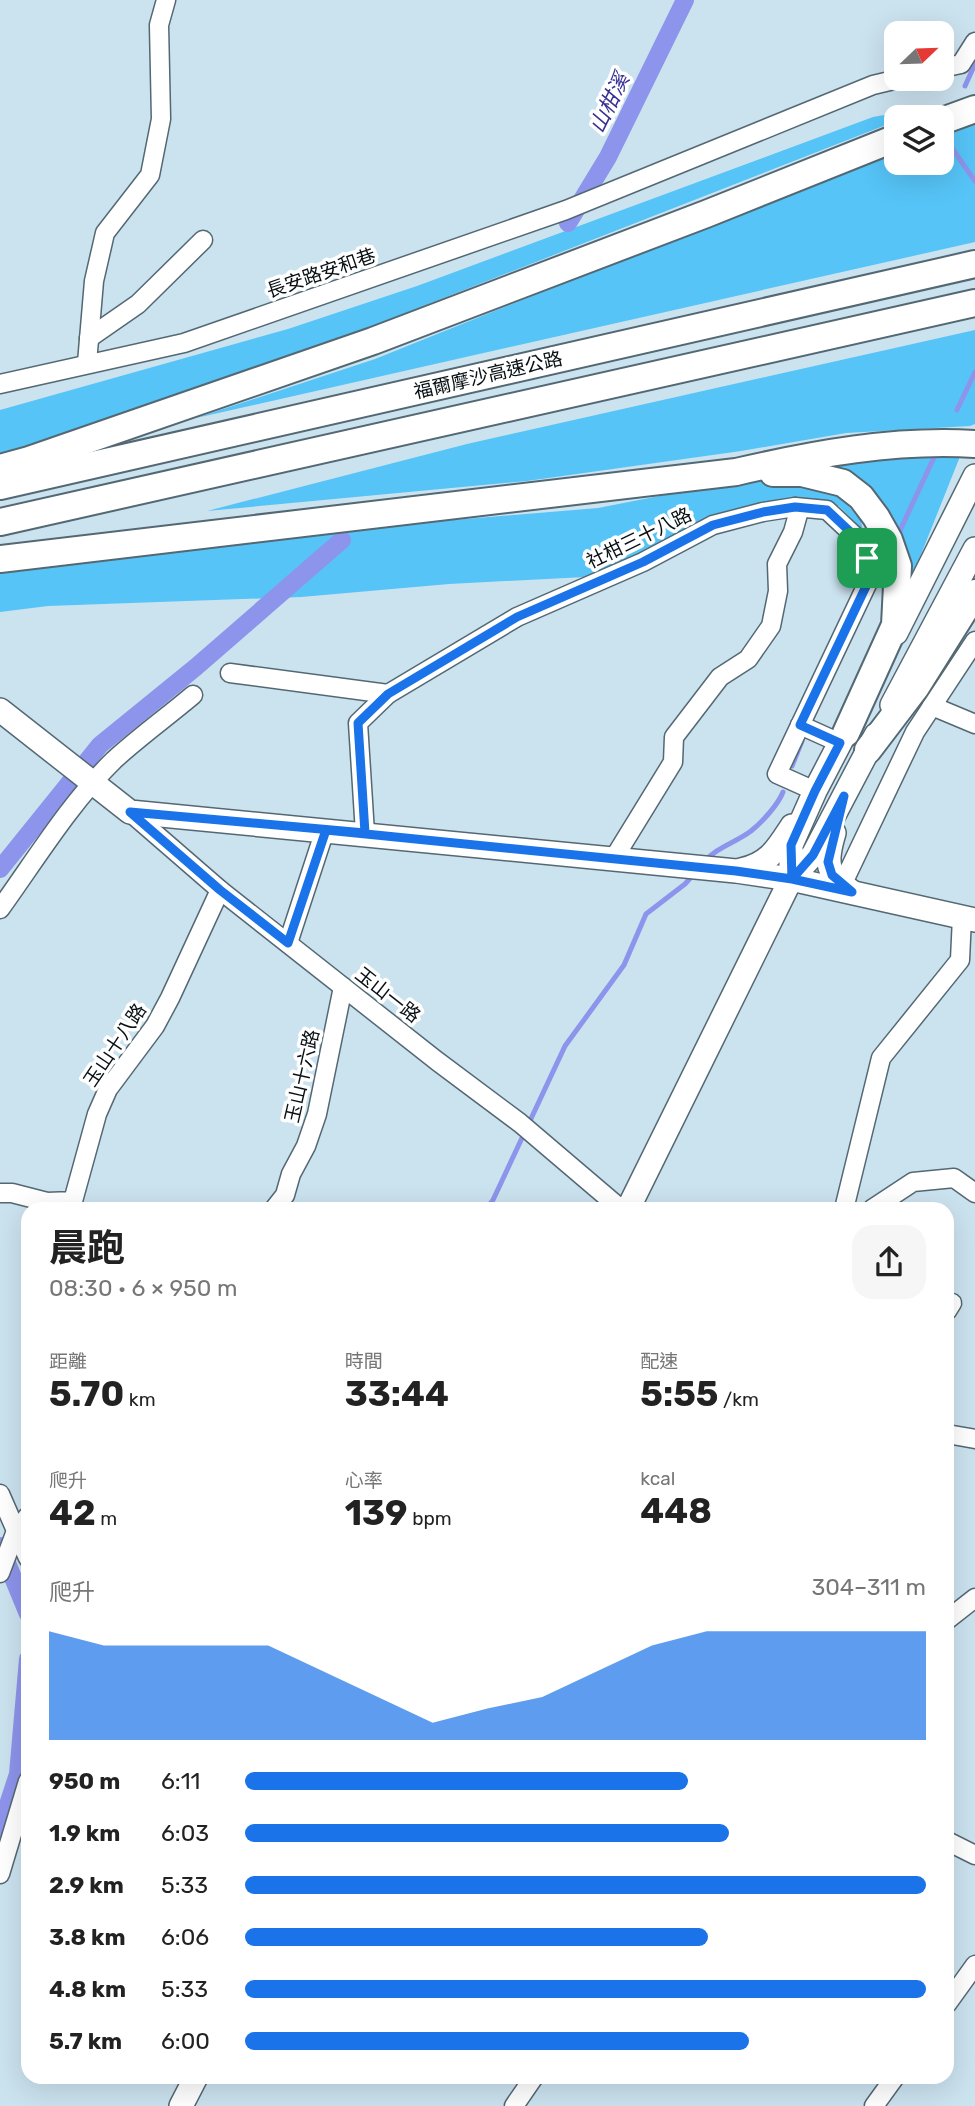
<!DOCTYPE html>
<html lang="zh-TW">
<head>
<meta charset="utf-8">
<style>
  :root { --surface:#fff; --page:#f6f6f6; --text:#222; --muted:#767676; --accent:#1a73e8 }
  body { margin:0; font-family:Rubik,"Noto Sans TC",sans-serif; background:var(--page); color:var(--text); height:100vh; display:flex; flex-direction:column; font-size:26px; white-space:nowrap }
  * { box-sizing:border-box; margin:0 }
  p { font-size:23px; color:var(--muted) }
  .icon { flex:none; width:38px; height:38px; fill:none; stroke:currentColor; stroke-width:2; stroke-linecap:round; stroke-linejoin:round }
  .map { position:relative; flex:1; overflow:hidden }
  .panel { position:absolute; left:21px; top:1202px; width:933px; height:882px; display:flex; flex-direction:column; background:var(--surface); border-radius:21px; box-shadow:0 7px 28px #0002 }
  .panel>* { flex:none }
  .needle { width:46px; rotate:67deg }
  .fabs { position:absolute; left:884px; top:21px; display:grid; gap:14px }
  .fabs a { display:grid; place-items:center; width:70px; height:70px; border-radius:14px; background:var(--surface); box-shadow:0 7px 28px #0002; font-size:35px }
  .pin { position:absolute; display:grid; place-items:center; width:60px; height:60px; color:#fff; margin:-30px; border-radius:14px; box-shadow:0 4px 10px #0006 }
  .round { display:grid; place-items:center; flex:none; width:74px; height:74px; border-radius:21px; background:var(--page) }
  .headline { display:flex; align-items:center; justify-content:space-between; height:119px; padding:0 28px }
  h1 { font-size:38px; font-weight:700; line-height:52px }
  .metrics { display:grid; grid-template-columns:repeat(3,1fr); gap:10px; height:119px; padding:7px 28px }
  .metrics div { display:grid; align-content:center }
  .metrics b { font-size:35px; font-weight:700 }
  .metrics small { font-size:19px; font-weight:400 }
  .metrics p { font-size:19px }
  .chart { height:196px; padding:14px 28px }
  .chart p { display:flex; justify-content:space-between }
  .chart svg { width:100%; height:126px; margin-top:7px; fill:var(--accent); opacity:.7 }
  ul { padding:0 28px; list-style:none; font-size:23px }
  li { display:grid; grid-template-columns:112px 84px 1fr; align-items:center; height:52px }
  li i { height:18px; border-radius:9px; background:var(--accent) }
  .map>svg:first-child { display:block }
  .green { fill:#56c4f7 }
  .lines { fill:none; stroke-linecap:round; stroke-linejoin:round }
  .stream { stroke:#8d94eb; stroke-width:5 }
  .canal { stroke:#8d94eb; stroke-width:18 }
  .minor-casing { stroke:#546873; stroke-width:21 }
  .major-casing { stroke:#546873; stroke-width:26 }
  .highway-casing { stroke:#546873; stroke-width:30 }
  .minor { stroke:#fff; stroke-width:18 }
  .major { stroke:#fff; stroke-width:23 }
  .highway { stroke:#fff; stroke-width:26 }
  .route-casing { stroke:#fff; stroke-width:14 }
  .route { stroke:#1a73e8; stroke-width:9 }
  .labels { text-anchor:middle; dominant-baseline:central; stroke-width:7; stroke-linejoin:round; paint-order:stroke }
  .street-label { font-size:19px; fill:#081014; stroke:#fff }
  .water-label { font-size:21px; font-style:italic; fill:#373195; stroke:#fff }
</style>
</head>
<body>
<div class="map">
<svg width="975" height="2106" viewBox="0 0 975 2106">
  <rect width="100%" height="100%" fill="#cbe2ef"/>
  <g class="green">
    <path d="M934,106L904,117H896V121L288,359L0,454V410L288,329L417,286L873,117Z"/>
    <path d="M975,125V242L196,418L375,359L896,150V163H942V133Z"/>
    <path d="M975,330V424L970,426L846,433L741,451L527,481L207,511L467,444Z"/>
    <path d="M963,449L904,597C900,562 901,515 872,490C862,481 833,470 820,461Z"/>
    <path d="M799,481L838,493L861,521L863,531L839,506L794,499L731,514L585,577L449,584L301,597L48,606L0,612V569L224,539L598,508L731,482Z"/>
  </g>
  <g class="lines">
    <g class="stream">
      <path d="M965,86L975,64"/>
      <path d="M951,128L947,141L975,181"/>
      <path d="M957,410L975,372"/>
      <path d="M897,537L937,451"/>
      <path d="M876,583L880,573"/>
      <path d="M792,766L802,741"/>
      <path d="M704,862C717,847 735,843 751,831C762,822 778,805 783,792"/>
      <path d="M486,1209L493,1200L565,1046L624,965L646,914L685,884L693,875"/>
    </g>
    <g class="canal">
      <path d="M568,223L608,157L685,0"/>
      <path d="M0,869L100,745L196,667L342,540"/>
      <path d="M0,1546L28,1614"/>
      <path d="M0,1829L18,1774L28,1659"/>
    </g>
    <defs>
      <g id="minor">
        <path d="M942,68L961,64L975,42"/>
        <path d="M89,338L138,304L203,240"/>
        <path d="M87,363L94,281L105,233L150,175L161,119L159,25L166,0"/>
        <path d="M0,384L184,343L566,210L873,85L898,79"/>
        <path d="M230,673L388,694"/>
        <path d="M932,706L975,724"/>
        <path d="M800,725L840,743"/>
        <path d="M130,812L220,890L437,1061L520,1123L621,1209"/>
        <path d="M365,833L358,723L388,694L517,617L643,562L713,525L763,512L795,507L827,510L859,540L867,558L870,578L777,774L815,791"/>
        <path d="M614,858L673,762L674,737L720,677L748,659L771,626L778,591L777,564L793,532L798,514L795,507"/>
        <path d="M842,885L915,732L975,641"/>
        <path d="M0,909C36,859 70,803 114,760C139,737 167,717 193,695"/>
        <path d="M288,943L325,830"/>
        <path d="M0,1193H12L47,1202L73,1201L97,1114L108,1089L155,1026L170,998L220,890"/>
        <path d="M274,1209L285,1195L291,1174L306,1146L317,1114L343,987"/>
        <path d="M844,1209L881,1058L960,960L962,917"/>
        <path d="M872,1209L913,1182L954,1178L975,1193"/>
        <path d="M947,1311L952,1303"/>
        <path d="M947,1434L975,1439"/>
        <path d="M0,1494L28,1558"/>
        <path d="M0,1573L16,1531L28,1516"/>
        <path d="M947,1620L975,1598"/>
        <path d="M947,1841L975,1855"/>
        <path d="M0,1874L28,1781"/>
        <path d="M947,2004L975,1965"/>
        <path d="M514,2106L534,2077"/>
        <path d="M874,2106L895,2077"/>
      </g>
      <g id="major">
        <path d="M896,633L975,476"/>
        <path d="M892,705L975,549"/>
        <path d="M0,710L130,812L736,871L791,879L975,920"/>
        <path d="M834,833C825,863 826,874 852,892"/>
        <path d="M741,870C769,864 777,849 792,826"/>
        <path d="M791,879V845L815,791L854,716"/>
        <path d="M628,1209L791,879L813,855L876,735"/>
        <path d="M181,2106L196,2077"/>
      </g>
      <g id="highway">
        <path d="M942,121L975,109"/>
        <path d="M0,468L29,460L373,341L706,214L896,138"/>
        <path d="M773,473H802L843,483L861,497L876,517L889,540L898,566L895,625L846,733"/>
        <path d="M0,486L975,264"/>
        <path d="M0,522L975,303"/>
        <path d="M0,559L736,472C814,454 895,439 975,444"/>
        <path d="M868,750L916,687L975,593"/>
      </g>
    </defs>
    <use href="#minor" class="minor-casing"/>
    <use href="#major" class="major-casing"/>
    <use href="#highway" class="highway-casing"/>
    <use href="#minor" class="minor"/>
    <use href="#major" class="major"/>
    <use href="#highway" class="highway"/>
  </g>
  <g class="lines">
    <defs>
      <path id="route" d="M867,558L859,540L827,510L795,507L763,512L713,525L643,562L517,617L388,694L358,723L365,833L130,812L220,890L288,943L326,830L736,871L792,879L852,892L832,875L828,862L844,796L813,855L792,879L791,845L815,791L840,743L800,725L870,578L867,558"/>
    </defs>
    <use href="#route" class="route-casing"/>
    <use href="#route" class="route"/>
  </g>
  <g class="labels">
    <g class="street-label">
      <text transform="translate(321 273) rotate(-19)">長安路安和巷</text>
      <text transform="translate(488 375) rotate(-13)">福爾摩沙高速公路</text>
      <text transform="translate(639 538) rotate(-26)">社柑三十八路</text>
      <text transform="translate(388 995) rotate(38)">玉山一路</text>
      <text transform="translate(115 1045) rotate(-56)">玉山十八路</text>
      <text transform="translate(302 1076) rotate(-77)">玉山十六路</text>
    </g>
    <g class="water-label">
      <text transform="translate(609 103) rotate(-64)">山柑溪</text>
    </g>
  </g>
</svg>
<div class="fabs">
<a><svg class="needle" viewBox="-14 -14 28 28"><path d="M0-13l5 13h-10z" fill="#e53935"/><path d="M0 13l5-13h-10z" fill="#767676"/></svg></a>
<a><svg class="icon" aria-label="layers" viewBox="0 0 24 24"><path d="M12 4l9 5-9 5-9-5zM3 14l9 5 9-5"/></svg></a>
</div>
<div class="pin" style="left:867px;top:558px;background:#1e9e55"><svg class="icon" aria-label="arrive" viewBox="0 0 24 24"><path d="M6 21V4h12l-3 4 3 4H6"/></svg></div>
<section class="panel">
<div class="headline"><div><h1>晨跑</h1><p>08:30 · 6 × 950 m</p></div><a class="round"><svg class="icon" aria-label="share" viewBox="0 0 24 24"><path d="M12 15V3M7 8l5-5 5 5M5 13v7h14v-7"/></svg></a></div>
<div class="metrics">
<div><p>距離</p><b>5.70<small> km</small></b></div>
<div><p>時間</p><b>33:44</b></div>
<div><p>配速</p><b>5:55<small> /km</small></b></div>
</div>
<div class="metrics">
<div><p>爬升</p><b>42<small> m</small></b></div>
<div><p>心率</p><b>139<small> bpm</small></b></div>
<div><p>kcal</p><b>448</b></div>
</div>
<div class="chart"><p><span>爬升</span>304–311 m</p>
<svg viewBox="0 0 160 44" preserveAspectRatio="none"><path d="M0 44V6L10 11L20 11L30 11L40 11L50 20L60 29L70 38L80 33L90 29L100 20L110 11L120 6L130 6L140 6L150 6L160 6V44z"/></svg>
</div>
<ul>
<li><b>950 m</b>6:11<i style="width:65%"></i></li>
<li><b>1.9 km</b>6:03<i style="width:71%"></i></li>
<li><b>2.9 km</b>5:33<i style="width:100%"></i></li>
<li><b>3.8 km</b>6:06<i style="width:68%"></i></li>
<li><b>4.8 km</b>5:33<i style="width:100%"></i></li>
<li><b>5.7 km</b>6:00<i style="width:74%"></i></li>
</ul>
</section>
</div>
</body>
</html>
